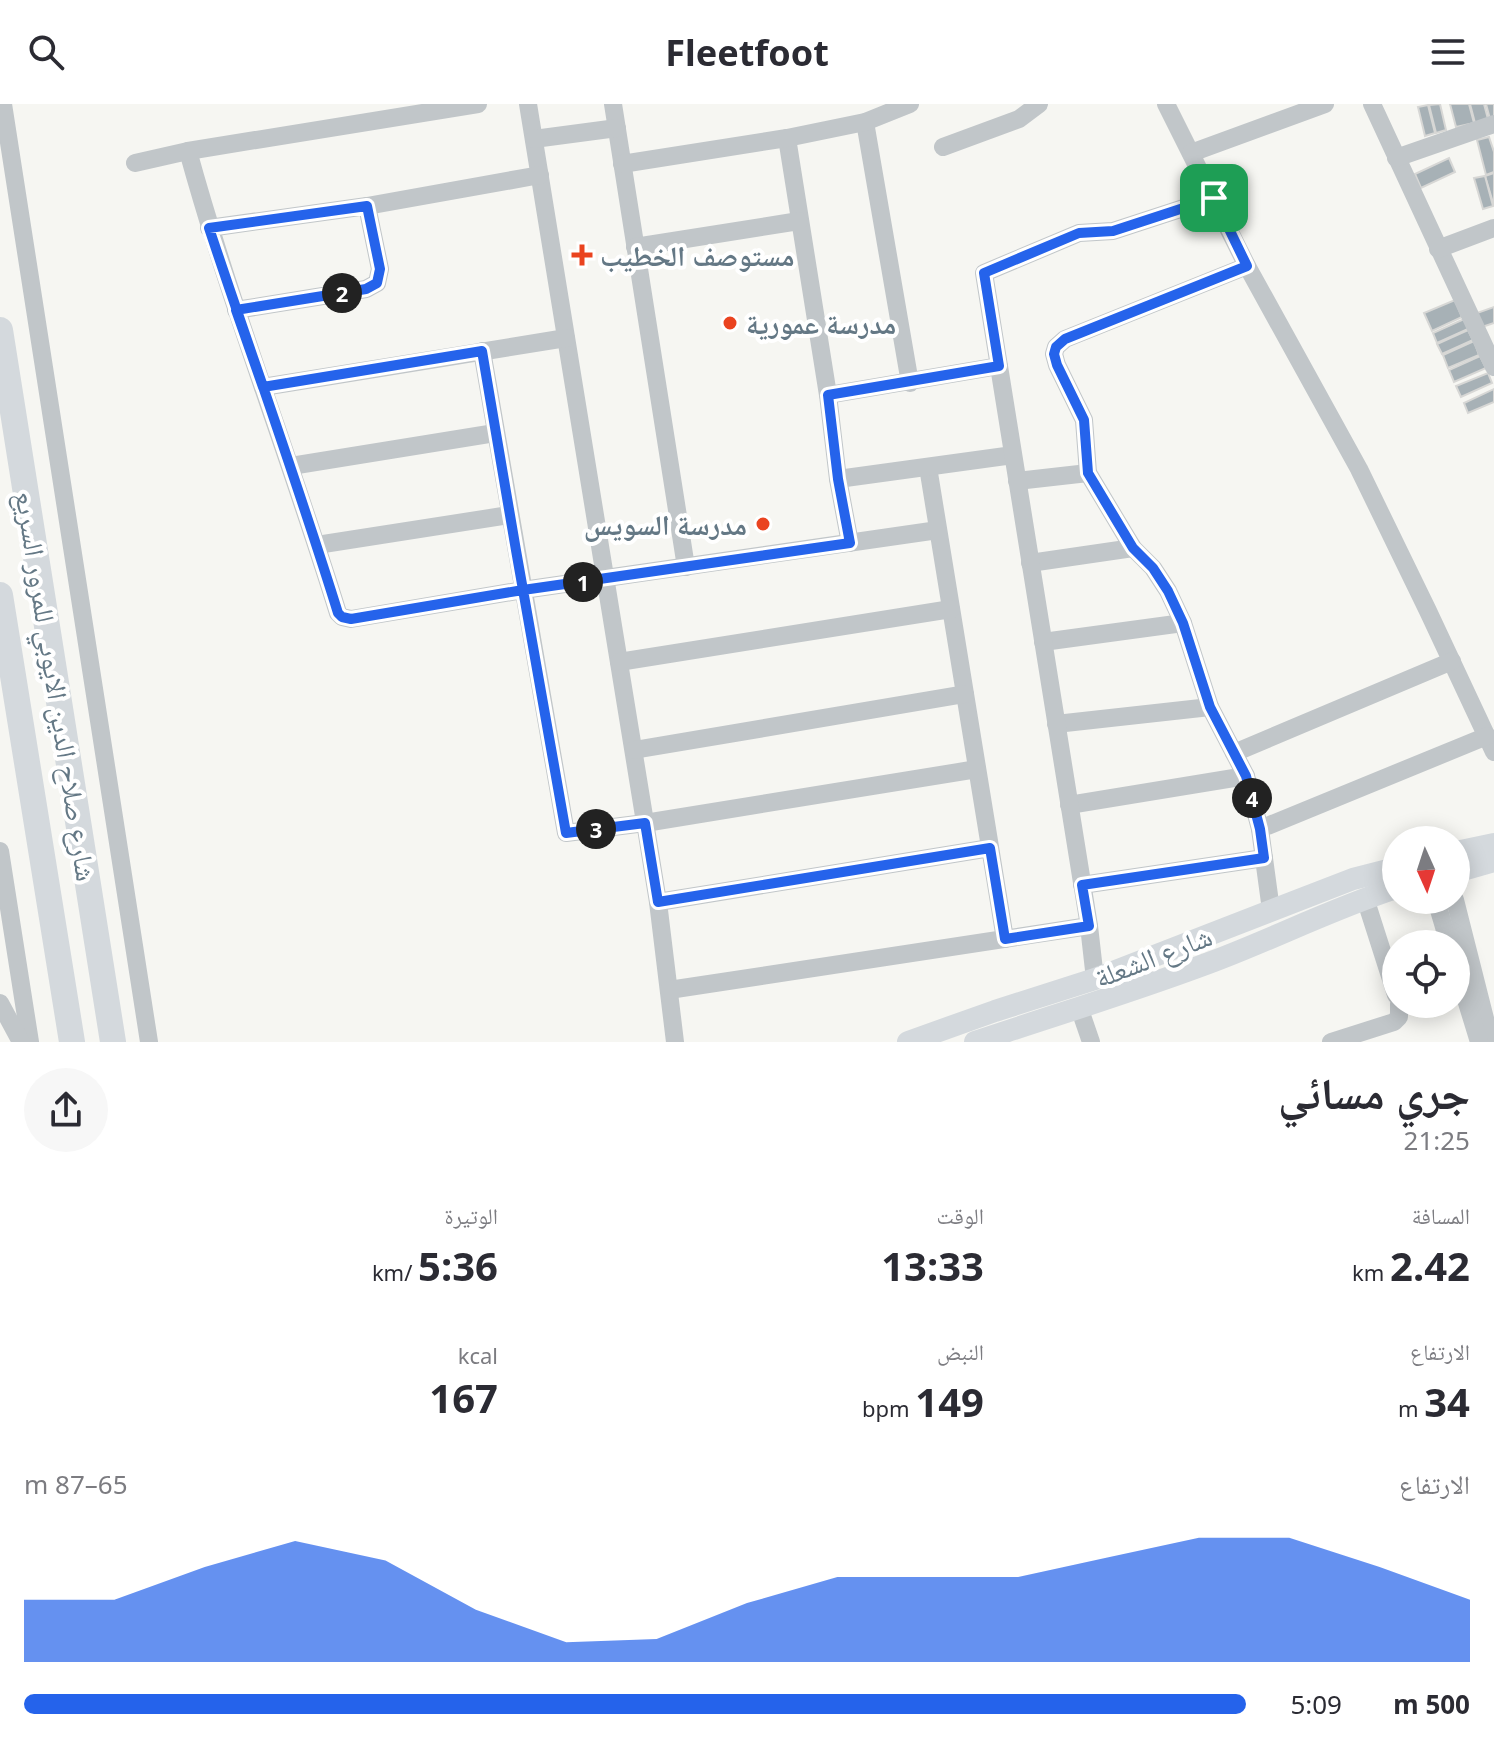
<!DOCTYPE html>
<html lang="ar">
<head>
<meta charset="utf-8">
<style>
  :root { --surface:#fff; --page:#f7f7f7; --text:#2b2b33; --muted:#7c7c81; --accent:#2563eb }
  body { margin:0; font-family:"Noto Sans","Noto Naskh Arabic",sans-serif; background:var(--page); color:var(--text); direction:rtl; height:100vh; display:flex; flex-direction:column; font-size:30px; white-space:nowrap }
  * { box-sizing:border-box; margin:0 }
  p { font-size:26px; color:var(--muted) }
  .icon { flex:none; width:44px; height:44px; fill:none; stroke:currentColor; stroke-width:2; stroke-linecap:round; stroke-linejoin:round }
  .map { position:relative; height:938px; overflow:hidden; direction:ltr }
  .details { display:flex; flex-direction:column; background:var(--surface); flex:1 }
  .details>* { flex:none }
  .needle { width:52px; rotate:177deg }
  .tools { position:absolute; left:1382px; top:722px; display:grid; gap:16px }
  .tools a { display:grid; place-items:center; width:88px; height:88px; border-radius:50%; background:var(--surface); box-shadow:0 4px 20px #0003; font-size:40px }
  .pin { position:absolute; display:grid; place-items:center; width:68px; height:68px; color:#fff; margin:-34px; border-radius:16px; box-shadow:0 4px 12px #0006 }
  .km { position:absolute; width:40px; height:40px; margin:-20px; border-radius:50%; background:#222; color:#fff; font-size:22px; line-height:40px; text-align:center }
  .round { display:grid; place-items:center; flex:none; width:84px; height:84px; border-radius:42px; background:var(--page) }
  .head { display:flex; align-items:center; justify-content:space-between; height:136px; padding:0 24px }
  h1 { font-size:44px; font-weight:700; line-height:60px }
  .stats { display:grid; grid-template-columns:repeat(3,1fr); gap:12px; height:136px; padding:8px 24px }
  .stats div { display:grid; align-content:center }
  .stats b { font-size:40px; font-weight:700 }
  .stats small { font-size:22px; font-weight:400 }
  .stats p { font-size:22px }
  .chart { height:224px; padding:16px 24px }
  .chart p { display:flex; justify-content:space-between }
  .chart svg { width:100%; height:144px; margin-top:8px; fill:var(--accent); opacity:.7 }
  ul { padding:0 24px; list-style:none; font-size:26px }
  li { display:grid; grid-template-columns:128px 96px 1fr; align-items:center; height:60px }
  li i { height:20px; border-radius:10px; background:var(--accent) }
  header { display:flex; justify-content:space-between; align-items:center; height:104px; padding:0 24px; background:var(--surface); font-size:36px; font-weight:700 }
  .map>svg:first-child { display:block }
  .building { fill:#a7b1b6; stroke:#d7d7d5; stroke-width:2 }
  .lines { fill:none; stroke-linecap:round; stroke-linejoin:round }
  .minor { stroke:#c1c6c9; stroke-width:18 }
  .major { stroke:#d4d9dd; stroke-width:22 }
  .highway { stroke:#d4d9dd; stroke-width:26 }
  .route-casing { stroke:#fff; stroke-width:16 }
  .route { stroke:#2563eb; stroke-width:10 }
  .poi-dot { fill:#ea431f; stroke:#fff; stroke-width:3 }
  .labels { text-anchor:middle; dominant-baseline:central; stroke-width:8; stroke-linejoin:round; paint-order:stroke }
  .poi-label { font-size:28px; font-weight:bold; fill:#647885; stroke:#fff; text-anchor:start }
  .street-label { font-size:28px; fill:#647885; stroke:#fff }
</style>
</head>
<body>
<header><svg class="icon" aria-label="menu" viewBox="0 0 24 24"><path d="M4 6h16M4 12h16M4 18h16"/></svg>Fleetfoot<svg class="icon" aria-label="search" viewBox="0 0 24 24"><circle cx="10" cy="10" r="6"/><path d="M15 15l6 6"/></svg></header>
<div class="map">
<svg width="1494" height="938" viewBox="0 0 1494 938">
  <rect width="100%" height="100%" fill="#f6f6f2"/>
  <g class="building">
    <path d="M1440,0L1446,26L1436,29L1429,1Z"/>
    <path d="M1450,0H1469L1474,19L1456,23Z"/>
    <path d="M1470,0H1484L1488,15L1475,19Z"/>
    <path d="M1486,0H1494V14L1490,15Z"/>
    <path d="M1428,1L1435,29L1425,32L1418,3Z"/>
    <path d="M1489,33L1494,48V68L1486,71L1477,36Z"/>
    <path d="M1449,54L1455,68L1421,84L1415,70Z"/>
    <path d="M1494,69V102L1485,72Z"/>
    <path d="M1485,72L1493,102L1483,105L1474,74Z"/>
    <path d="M1455,196L1462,213L1432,227L1424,209Z"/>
    <path d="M1494,203V219L1482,223L1477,209Z"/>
    <path d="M1464,215L1468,225L1437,239L1433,229Z"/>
    <path d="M1468,226L1473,236L1442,250L1437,240Z"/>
    <path d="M1474,237L1479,251L1448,264L1443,251Z"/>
    <path d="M1480,252L1486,264L1454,278L1449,266Z"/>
    <path d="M1488,269L1492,279L1461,293L1456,282Z"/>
    <path d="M1494,285V298L1468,309L1464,299Z"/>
  </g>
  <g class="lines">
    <g class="minor">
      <path d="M3,0L149,938"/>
      <path d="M528,0L658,798L675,938"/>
      <path d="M613,0L686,463"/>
      <path d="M1166,0L1247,162L1359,365L1428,507L1494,648"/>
      <path d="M1372,0L1494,263"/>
      <path d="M865,18L910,279"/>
      <path d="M787,34L828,291L838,375L850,439"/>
      <path d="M534,35L617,24"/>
      <path d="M943,43L1019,15L1039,0"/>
      <path d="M188,47C231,203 290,354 338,509L342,513L351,515L523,486L938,426"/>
      <path d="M1191,49L1325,0"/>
      <path d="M1396,54L1494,20"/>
      <path d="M135,59L188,47L478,0"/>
      <path d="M622,60L787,34L865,18L910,0"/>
      <path d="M209,124L367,102L540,71"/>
      <path d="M635,143L799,117"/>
      <path d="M1438,145L1494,124"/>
      <path d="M1247,162L1065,235L1056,243L1054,250L1057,261L1084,316L1088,369L1133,444L1153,464L1168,487L1183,519L1210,603L1246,672L1260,725L1271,806"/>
      <path d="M236,206L366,185L377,179L380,165L367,102"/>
      <path d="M482,247L566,729L645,719L977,665"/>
      <path d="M263,283L566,234"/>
      <path d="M828,291L999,262"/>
      <path d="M291,362L495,329"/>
      <path d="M928,363L1005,835"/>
      <path d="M838,375L1013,351"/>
      <path d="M1017,377L1088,369"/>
      <path d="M317,441L509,411"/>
      <path d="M1030,459L1133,444"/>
      <path d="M1043,538L1183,519"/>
      <path d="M619,558L951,505"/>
      <path d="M1056,620L1210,603"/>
      <path d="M634,646L965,590"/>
      <path d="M1234,649L1452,557"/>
      <path d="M1069,701L1246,672"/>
      <path d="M1260,725L1487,632"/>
      <path d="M0,747L30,938"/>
      <path d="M1082,781L1264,754"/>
      <path d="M1365,794L1396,891"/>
      <path d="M1436,796L1449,840"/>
      <path d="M1455,796L1491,938"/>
      <path d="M658,798L990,744"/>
      <path d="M1456,863L1479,938"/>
      <path d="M1095,875L1089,822L984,169L1079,129L1113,127L1214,94"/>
      <path d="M669,886L1089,822"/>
      <path d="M0,899L21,938"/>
      <path d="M1079,903L1091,938"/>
      <path d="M1331,938L1394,918L1399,913V900"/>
    </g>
    <g class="major">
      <path d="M1456,748L1494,740"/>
      <path d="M1456,768L1494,757"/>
      <path d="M908,938L995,907L1095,875L1353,775L1396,764"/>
      <path d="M975,938C1055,911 1135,887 1214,857C1275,834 1334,804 1396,784"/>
    </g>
    <g class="highway">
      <path d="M0,226L113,938"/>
      <path d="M0,491L72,938"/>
    </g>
  </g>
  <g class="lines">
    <defs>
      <path id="route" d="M1214,94L1113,127L1079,129L984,169L999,262L828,291L838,375L850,439L523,486L351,515L342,513L338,509C298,380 252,253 209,124L367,102L380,165L377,179L366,185L236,206L263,283L482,247C509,408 537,568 566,729L645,719L658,798L990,744L1005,835L1089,822L1082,781L1264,754L1260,725L1246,672L1210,603L1183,519L1168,487L1153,464L1133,444L1088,369L1084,316L1057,261L1054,250L1056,243L1065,235L1247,162L1214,94"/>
    </defs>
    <use href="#route" class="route-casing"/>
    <use href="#route" class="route"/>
  </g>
  <g class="poi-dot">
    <path d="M578 139h8v8h8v8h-8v8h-8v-8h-8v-8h8z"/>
    <circle cx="730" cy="219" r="8"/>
    <circle cx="763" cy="420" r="8"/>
  </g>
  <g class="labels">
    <g class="poi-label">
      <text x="600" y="151">مستوصف الخطيب</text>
      <text x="746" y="219">مدرسة عمورية</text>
      <text x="747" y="420" text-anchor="end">مدرسة السويس</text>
    </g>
    <g class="street-label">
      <text transform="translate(57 582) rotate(81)">شارع صلاح الدين الايوبي للمرور السريع</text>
      <text transform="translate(1153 852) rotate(-21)">شارع الشعلة</text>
    </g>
  </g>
</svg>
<div class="tools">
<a><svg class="needle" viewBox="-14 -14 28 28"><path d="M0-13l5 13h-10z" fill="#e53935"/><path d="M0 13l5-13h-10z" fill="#7c7c81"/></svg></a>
<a><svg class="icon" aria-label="locate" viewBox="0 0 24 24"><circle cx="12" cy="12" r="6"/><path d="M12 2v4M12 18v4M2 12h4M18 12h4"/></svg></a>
</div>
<div class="pin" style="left:1214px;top:94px;background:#1e9e55"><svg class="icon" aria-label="arrive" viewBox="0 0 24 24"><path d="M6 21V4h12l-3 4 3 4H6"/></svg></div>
<b class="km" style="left:583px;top:478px">1</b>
<b class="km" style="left:342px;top:189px">2</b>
<b class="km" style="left:596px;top:725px">3</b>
<b class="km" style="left:1252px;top:694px">4</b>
</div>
<section class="details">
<div class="head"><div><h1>جري مسائي</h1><p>21:25</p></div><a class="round"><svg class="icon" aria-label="share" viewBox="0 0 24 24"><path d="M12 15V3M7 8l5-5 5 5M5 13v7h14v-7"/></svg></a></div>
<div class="stats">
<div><p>المسافة</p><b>2.42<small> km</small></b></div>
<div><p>الوقت</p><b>13:33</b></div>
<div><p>الوتيرة</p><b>5:36<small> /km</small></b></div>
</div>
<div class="stats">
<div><p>الارتفاع</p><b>34<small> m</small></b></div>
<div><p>النبض</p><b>149<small> bpm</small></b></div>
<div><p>kcal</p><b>167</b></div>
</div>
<div class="chart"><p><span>الارتفاع</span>65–87 m</p>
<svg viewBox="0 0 160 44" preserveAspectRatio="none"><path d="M0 44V25L10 25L20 15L30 7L40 13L50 28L60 38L70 37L80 26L90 18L100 18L110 18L120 12L130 6L140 6L150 15L160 25V44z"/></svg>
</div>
<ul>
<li><b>500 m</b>5:09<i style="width:100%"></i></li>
</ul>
</section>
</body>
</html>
